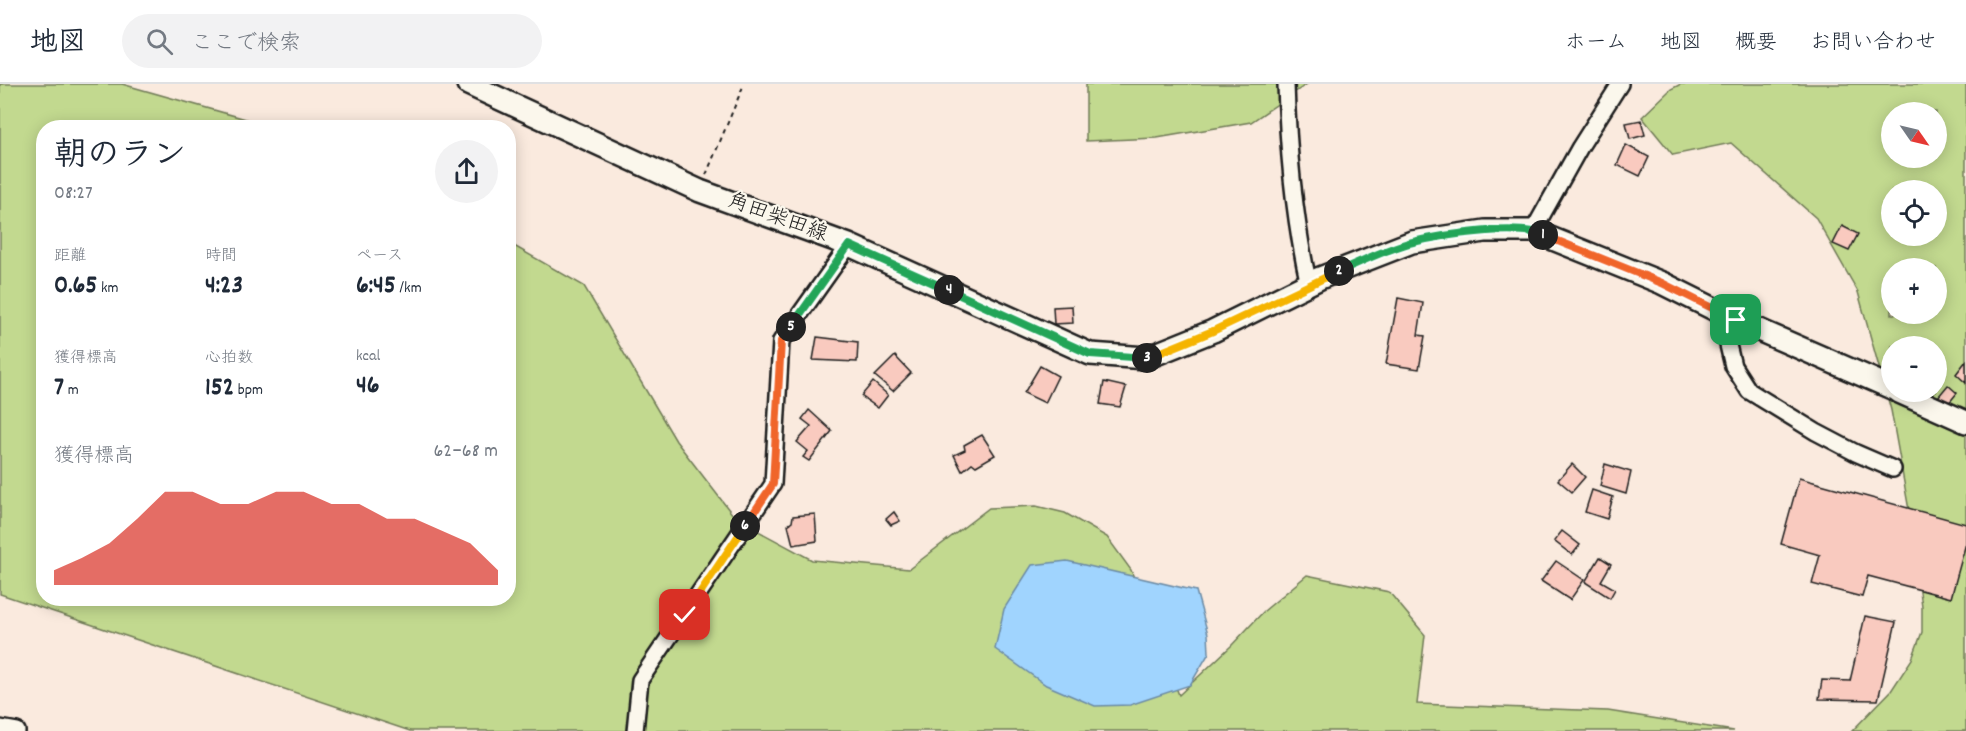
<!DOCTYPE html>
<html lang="ja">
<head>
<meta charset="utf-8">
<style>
  :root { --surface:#fff; --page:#f2f2f3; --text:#1f2937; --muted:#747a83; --line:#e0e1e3; --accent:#d93025 }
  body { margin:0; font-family:Dekko,"Klee One",sans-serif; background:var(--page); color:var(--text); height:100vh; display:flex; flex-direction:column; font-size:22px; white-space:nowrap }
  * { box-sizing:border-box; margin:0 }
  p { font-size:20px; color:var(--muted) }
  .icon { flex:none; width:33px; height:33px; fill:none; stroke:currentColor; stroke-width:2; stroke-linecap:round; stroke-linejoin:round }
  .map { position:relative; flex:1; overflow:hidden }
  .sheet { position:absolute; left:36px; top:36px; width:480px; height:486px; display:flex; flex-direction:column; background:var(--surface); border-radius:24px; box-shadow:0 3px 15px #0003 }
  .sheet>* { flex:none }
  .needle { width:39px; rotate:124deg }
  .buttons { position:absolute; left:1881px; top:18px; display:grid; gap:12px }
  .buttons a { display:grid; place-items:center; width:66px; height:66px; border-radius:50%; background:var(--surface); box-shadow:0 3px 15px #0003; font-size:30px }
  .pin { position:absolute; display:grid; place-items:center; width:51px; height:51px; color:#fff; margin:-26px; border-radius:12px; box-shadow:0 3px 9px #0006 }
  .km { position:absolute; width:30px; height:30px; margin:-15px; border-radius:50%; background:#222; color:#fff; font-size:16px; line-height:30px; text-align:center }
  .round { display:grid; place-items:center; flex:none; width:63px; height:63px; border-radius:32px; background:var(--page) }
  .head { display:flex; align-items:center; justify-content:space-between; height:102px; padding:0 18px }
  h1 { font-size:33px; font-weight:700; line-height:45px }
  .metrics { display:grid; grid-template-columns:repeat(3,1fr); gap:9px; height:102px; padding:6px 18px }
  .metrics div { display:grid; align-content:center }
  .metrics b { font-size:26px; font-weight:700 }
  .metrics small { font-size:16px; font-weight:400 }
  .metrics p { font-size:16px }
  .chart { height:168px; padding:12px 18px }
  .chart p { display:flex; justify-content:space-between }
  .chart svg { width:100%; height:108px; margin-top:6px; fill:var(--accent); opacity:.7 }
  header { display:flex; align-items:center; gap:36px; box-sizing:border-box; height:84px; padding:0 30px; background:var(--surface); border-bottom:2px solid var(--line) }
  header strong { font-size:28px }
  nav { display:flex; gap:33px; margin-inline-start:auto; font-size:21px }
  .search { width:420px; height:54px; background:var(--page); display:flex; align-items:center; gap:15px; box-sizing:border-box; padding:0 21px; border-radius:33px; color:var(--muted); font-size:22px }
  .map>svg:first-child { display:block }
  .green { fill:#c2d98f; stroke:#6f7a56; stroke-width:1.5; fill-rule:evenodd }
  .water { fill:#a0d4fe; stroke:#6b8aa4; stroke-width:1.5 }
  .building { fill:#f9cabf; stroke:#1c1c1c; stroke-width:1.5 }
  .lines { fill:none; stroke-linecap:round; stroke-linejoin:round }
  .minor-casing { stroke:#1c1c1c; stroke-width:20 }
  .secondary-casing { stroke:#1c1c1c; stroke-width:26 }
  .path { stroke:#1c1c1c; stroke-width:2; stroke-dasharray:4.5 4.5; stroke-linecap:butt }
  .minor { stroke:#fbf7ec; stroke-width:15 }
  .secondary { stroke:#fbf7ec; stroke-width:21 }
  .split-1-casing { stroke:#fff; stroke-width:12 }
  .split-2-casing { stroke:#fff; stroke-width:12 }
  .split-3-casing { stroke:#fff; stroke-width:12 }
  .split-4-casing { stroke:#fff; stroke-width:12 }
  .split-5-casing { stroke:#fff; stroke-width:12 }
  .split-6-casing { stroke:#fff; stroke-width:12 }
  .split-7-casing { stroke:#fff; stroke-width:12 }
  .split-1 { stroke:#f0652b; stroke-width:8 }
  .split-2 { stroke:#22a559; stroke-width:8 }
  .split-3 { stroke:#f5b400; stroke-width:8 }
  .split-4 { stroke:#22a559; stroke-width:8 }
  .split-5 { stroke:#22a559; stroke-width:8 }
  .split-6 { stroke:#f0652b; stroke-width:8 }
  .split-7 { stroke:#f5b400; stroke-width:8 }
  .labels { text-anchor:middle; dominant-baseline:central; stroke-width:4.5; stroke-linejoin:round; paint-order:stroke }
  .street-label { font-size:21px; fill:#1c1c1c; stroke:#fbf7ec }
</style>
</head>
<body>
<header>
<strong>地図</strong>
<div class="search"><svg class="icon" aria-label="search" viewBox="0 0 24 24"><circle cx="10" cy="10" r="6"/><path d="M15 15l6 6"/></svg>ここで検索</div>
<nav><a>ホーム</a><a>地図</a><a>概要</a><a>お問い合わせ</a></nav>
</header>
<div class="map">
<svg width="1966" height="647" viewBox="0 0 1966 647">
  <rect width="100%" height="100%" fill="#faeade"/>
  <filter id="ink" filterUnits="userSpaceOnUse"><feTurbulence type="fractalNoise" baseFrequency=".0167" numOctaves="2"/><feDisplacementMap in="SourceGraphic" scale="12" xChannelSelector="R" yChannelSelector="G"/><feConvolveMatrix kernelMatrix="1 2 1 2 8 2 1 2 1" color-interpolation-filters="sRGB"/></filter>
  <g filter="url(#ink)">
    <g class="green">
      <path d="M0,0H122L274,43L44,44V514H508L509,159L584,202L676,357L736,435L812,476L909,485L989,424L1036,422L1065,429L1107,453L1131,486L1179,611L1231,562L1264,527L1307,491L1389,508L1425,551L1417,620L1608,627L1734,647H410L0,510Z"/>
      <path d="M1086,0H1307L1251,38L1157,54L1086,57Z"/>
      <path d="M1681,0H1966V647H1852L1891,607L1912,575L1922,548V523L1909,426L1891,326L1858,208L1816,134L1731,59L1673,71L1642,33L1671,5ZM1892,28H1936V74H1892ZM1892,106H1936V152H1892ZM1892,184H1936V230H1892ZM1892,262H1936V308H1892Z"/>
    </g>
    <path class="water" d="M1067,477L1196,507L1208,550L1209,569L1190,601L1130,621L1095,622L1046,601L995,565L1004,525L1032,481Z"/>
    <g class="building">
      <path d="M1641,36L1645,51L1630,55L1626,39Z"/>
      <path d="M1626,61L1649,73L1640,92L1617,81Z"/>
      <path d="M1842,142L1858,150L1849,167L1833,160Z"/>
      <path d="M1398,214L1423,219L1418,251L1425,252L1419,285L1386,280Z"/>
      <path d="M1072,222L1073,239L1054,240L1053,223Z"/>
      <path d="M817,253L858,258L857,278L813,276Z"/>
      <path d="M895,272L911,289L893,307L875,292Z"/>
      <path d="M1966,277V299L1956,290Z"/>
      <path d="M1040,282L1058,292L1045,319L1024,309Z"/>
      <path d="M873,298L888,311L878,324L861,312Z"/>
      <path d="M1104,298L1126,303L1120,323L1100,320Z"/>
      <path d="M1948,301L1957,309L1948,320L1938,313Z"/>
      <path d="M809,326L832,347L809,377L803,373L808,367L797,358L811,342L802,335Z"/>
      <path d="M982,351L995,371L976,382L972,379L962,387L954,371L965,366L964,361Z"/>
      <path d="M1572,380L1585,393L1572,408L1558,396Z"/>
      <path d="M1605,380L1631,388L1626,410L1600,402Z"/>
      <path d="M1799,394L1966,440V459L1951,514L1868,492L1862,513L1812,500L1820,471L1781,460Z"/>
      <path d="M1592,406L1613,413L1607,435L1585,428Z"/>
      <path d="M894,428L900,437L891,441L886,435Z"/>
      <path d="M815,430L817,457L793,461L788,441L792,438L793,432Z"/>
      <path d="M1562,447L1580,461L1572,471L1554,457Z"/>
      <path d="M1600,473L1611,480L1601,497L1615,505L1610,514L1585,498Z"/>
      <path d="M1556,477L1584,496L1570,516L1541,497Z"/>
      <path d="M1865,532L1896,538L1878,616L1819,615L1822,596L1850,597Z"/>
    </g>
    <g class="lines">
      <defs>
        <g id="minor">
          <path d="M1286,0C1288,68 1294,135 1309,201"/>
          <path d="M1533,147L1580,63L1620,0"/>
          <path d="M1736,236L1728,261L1733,282L1749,307L1816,348L1856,369L1893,385"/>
          <path d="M0,644L17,647"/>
          <path d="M635,647L640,596L773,400L781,257L849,161"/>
        </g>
        <g id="secondary">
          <path d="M468,0L700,107L849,161L1090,270L1146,274L1213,247L1320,194L1412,158L1485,147H1533L1662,199L1736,236L1892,304"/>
          <path d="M1899,308L1966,338"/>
        </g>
      </defs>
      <use href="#minor" class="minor-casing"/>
      <use href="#secondary" class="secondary-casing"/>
      <path class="path" d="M706,91L744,0"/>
      <use href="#minor" class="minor"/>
      <use href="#secondary" class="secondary"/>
    </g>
  </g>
  <g class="lines" filter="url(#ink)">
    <defs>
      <path id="split-1" d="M1543,151L1662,199L1736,236"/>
      <path id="split-2" d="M1339,187C1363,177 1388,164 1413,158C1442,151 1517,140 1543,151"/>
      <path id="split-3" d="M1147,274L1213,247L1339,187"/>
      <path id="split-4" d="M949,206L1090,270L1147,274"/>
      <path id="split-5" d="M791,243L849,161L949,206"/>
      <path id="split-6" d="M745,442L773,400L781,257L791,243"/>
      <path id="split-7" d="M685,531L745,442"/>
    </defs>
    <use href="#split-1" class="split-1-casing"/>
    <use href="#split-2" class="split-2-casing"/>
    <use href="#split-3" class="split-3-casing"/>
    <use href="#split-4" class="split-4-casing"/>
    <use href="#split-5" class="split-5-casing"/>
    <use href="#split-6" class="split-6-casing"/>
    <use href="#split-7" class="split-7-casing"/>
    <use href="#split-1" class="split-1"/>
    <use href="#split-2" class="split-2"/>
    <use href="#split-3" class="split-3"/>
    <use href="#split-4" class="split-4"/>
    <use href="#split-5" class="split-5"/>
    <use href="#split-6" class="split-6"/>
    <use href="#split-7" class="split-7"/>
  </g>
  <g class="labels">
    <g class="street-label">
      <text transform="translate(777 135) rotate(20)">角田柴田線</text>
    </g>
  </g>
</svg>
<div class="buttons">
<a><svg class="needle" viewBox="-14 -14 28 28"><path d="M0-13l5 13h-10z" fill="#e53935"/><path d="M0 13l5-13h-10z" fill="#747a83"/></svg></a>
<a><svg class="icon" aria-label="locate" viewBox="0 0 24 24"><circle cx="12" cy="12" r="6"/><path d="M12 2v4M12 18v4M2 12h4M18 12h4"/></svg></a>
<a>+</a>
<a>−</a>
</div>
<div class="pin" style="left:1736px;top:236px;background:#1e9e55"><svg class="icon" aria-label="arrive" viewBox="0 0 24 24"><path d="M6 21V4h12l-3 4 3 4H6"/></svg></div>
<div class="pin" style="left:685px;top:531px;background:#d93025"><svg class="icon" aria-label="check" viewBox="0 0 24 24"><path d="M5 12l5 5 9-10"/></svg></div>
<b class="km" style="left:1543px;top:151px">1</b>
<b class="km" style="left:1339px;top:187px">2</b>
<b class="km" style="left:1147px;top:274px">3</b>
<b class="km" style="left:949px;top:206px">4</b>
<b class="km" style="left:791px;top:243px">5</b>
<b class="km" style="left:745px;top:442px">6</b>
<section class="sheet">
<div class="head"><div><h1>朝のラン</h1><p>08:27</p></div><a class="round"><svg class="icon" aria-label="share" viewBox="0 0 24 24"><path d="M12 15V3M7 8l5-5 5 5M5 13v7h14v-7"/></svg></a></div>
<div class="metrics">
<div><p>距離</p><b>0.65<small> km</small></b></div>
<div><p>時間</p><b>4:23</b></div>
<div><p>ペース</p><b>6:45<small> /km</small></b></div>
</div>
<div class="metrics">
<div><p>獲得標高</p><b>7<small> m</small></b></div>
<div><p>心拍数</p><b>152<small> bpm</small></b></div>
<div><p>kcal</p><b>46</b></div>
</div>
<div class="chart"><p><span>獲得標高</span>62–68 m</p>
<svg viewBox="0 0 160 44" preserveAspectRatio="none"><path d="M0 44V38L10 33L20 27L30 17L40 6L50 6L60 11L70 11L80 6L90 6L100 11L110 11L120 17L130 17L140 22L150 27L160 38V44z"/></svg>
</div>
</section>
</div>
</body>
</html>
